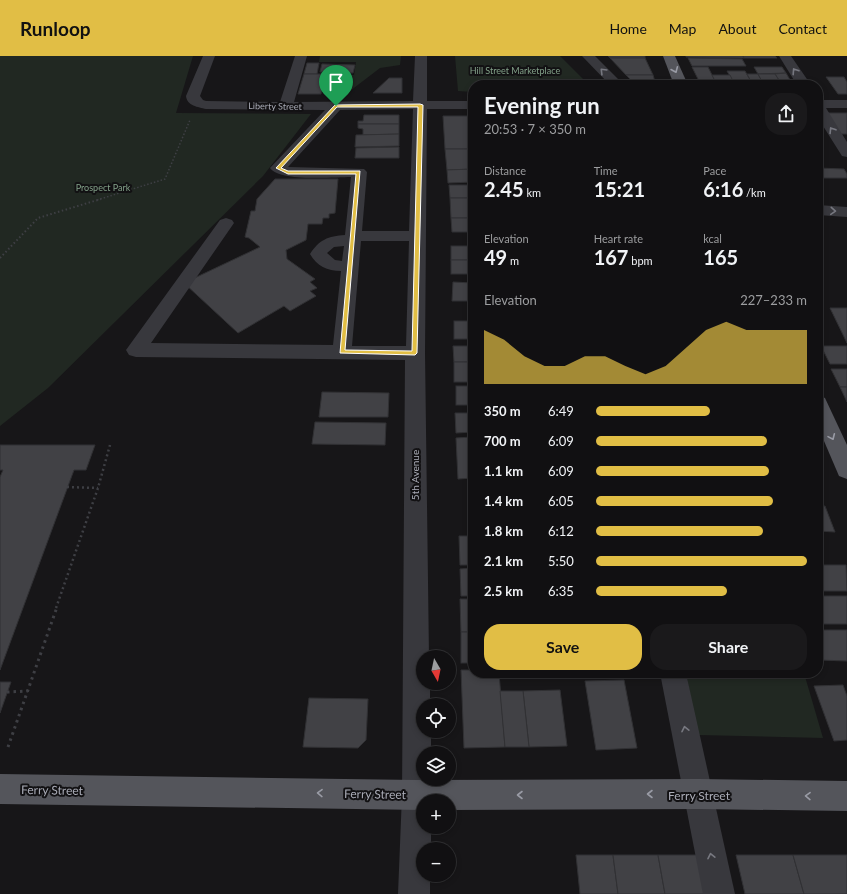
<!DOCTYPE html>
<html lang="en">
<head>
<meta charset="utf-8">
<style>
  :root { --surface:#111012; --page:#1a191b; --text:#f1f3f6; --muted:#9c9d9f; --line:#303032; --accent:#e1be45 }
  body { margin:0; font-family:Lato,sans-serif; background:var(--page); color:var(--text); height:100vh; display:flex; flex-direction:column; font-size:15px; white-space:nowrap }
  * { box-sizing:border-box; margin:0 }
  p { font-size:13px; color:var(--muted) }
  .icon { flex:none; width:22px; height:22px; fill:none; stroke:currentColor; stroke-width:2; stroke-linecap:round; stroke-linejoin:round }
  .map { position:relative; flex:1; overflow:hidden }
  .details { position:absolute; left:468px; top:24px; width:355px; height:598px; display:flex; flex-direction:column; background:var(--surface); border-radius:16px; box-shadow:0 2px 6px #0003,0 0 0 1px var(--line) }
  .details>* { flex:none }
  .needle { width:26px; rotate:171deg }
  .fabs { position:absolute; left:416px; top:594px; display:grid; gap:8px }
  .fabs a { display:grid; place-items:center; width:40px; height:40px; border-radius:50%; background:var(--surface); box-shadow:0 2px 6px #0003,0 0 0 1px var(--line); font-size:20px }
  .pin { position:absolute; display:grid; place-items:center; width:34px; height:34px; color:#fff; margin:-41px -17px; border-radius:50% 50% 50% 0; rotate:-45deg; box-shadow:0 0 4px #0007 }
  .pin .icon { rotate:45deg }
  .round { display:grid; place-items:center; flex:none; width:42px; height:42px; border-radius:16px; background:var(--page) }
  .headline { display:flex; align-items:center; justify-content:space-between; height:68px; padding:0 16px }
  h1 { font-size:22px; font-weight:700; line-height:30px }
  .stats { display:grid; grid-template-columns:repeat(3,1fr); gap:6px; height:68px; padding:4px 16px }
  .stats div { display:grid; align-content:center }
  .stats b { font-size:20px; font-weight:700 }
  .stats small { font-size:11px; font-weight:400 }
  .stats p { font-size:11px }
  .chart { height:112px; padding:8px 16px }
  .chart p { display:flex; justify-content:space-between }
  .chart svg { width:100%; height:72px; margin-top:4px; fill:var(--accent); opacity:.7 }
  .cta { display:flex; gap:8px; margin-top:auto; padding:8px 16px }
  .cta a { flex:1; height:46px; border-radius:16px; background:var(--accent); color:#111; font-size:16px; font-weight:700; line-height:46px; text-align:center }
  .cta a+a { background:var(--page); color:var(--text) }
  ul { padding:0 16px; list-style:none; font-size:13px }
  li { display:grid; grid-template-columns:64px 48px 1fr; align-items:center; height:30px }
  li i { height:10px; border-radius:5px; background:var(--accent) }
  header { display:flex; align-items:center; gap:24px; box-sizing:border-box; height:56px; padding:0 20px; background:var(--accent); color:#111 }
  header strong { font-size:19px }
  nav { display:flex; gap:22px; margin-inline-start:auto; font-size:14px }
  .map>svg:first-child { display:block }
  .green { fill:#212822 }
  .building { fill:#414145; stroke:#313134 }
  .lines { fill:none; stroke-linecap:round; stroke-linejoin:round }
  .path-far3 { stroke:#3e3f44; stroke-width:1.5; stroke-dasharray:1.5 2; stroke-linecap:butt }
  .path-far2 { stroke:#3e3f44; stroke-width:2; stroke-dasharray:1.5 2.5; stroke-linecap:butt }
  .path-far1 { stroke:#3e3f44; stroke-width:2.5; stroke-dasharray:2 3; stroke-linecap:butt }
  .path { stroke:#3e3f44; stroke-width:3; stroke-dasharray:2.5 4; stroke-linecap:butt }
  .minor { fill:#38383d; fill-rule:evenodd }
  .major { fill:#54555b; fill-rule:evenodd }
  .oneway { stroke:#999ba5 }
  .oneway2 { stroke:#777880 }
  .route { fill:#e1be45; stroke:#fff; fill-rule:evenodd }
  .labels { text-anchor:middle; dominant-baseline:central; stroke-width:4; stroke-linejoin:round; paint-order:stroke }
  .far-park-label { font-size:9px; fill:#82a088; stroke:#121113 }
  .far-street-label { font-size:9px; fill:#aaacb7; stroke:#121113 }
  .street-label { font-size:10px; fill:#aaacb7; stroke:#121113 }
  .near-street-label { font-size:12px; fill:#aaacb7; stroke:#121113 }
</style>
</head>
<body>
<header>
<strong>Runloop</strong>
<nav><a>Home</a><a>Map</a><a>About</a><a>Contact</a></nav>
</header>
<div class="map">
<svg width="847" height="838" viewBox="0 0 847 838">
  <rect width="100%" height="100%" fill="#171618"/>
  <g class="green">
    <path d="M0,0H193L176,57L311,58L263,120L48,332L0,370Z"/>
    <path d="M320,0H401L400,9L380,12L346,38H323L327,19H354L356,6H319Z"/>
    <path d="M455,0H560L589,29H473V36L458,35Z"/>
    <path d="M686,617H804L823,682L698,679Z"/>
  </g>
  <g class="building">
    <path d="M608,0H645V2H610Z"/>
    <path d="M686,0H743L744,2L686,1Z"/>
    <path d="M743,0H775L777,2H744Z"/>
    <path d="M610,2H645L653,19H626Z"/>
    <path d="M688,2L742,3L746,10H692Z"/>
    <path d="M307,7H319L317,18H304Z"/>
    <path d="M322,8L355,9L353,17L320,16Z"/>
    <path d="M692,11H708L717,29H701Z"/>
    <path d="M754,11H782L786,17L758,18Z"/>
    <path d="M727,15H745L753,29H735Z"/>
    <path d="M786,17L793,29H782L775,18Z"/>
    <path d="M304,18H325L321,38H298Z"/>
    <path d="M747,18H758L764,29H753Z"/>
    <path d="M758,18H775L782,29H764Z"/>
    <path d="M626,19H653L656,29H636Z"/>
    <path d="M712,19H730L735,29H717Z"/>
    <path d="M826,21H844L847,26V38H838Z"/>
    <path d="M389,22H402V37H373Z"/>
    <path d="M827,57H847V78H841Z"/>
    <path d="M364,59H399V68H358V65H363Z"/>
    <path d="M443,60H473V93H445Z"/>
    <path d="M358,68H399V78L363,79V73L358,72Z"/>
    <path d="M399,78V90L355,91L356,79Z"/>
    <path d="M399,91V102H355L356,92Z"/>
    <path d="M445,93H473V113L447,114Z"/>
    <path d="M818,112L844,113L847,118V122H818Z"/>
    <path d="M473,113V126L448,127L447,114Z"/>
    <path d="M275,123H338L335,157L329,158V162H323L322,168H308L306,184L286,194L287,203L315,223L310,226L317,232L310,235L316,240L290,255L284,250L238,277L184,227L260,191L249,182L245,181L251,155H255L257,143Z"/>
    <path d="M449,129H473V142H450Z"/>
    <path d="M450,142H473V162H451Z"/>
    <path d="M451,162H473V176H452Z"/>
    <rect x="451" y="190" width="22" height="14"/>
    <rect x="451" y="204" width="22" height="14"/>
    <path d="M453,226L473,227V245H452Z"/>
    <path d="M830,252H847V287Z"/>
    <rect x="454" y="265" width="19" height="18"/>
    <path d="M453,290H473V306H454Z"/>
    <path d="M821,290H847V308H830Z"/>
    <rect x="454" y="306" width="19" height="20"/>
    <path d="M831,313H847V331H840Z"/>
    <rect x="456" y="330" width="17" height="19"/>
    <path d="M840,331H847V346Z"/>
    <path d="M322,336L389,337L388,361H319Z"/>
    <path d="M455,357H473V376L456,377Z"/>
    <path d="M315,366L386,367L385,389L312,388Z"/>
    <path d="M473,381V422L458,423L456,382Z"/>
    <path d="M0,389H95L86,414H74L0,614V421L3,414H0Z"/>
    <path d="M818,450H825L835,476L818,475Z"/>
    <path d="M459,480H473V509H460Z"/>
    <path d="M818,509H846L847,535H818Z"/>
    <path d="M473,512V540H461L460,513Z"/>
    <rect x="818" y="540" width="29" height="28"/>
    <path d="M460,543H473V576H461Z"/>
    <path d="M818,574H847V605L819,604Z"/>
    <rect x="461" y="576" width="12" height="31"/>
    <path d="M461,614H473V617H499L505,691L464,692Z"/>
    <path d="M624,624L637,692L596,694L585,625Z"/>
    <path d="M0,626H11L0,657Z"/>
    <path d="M843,629L847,640V684L834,685L814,630Z"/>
    <path d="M560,634L567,690L529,691L523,635Z"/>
    <path d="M500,635H523L529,691H505Z"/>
    <path d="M309,642L368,643L366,684L358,692L303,691Z"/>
    <path d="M576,799H613L618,838H580Z"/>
    <path d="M613,799H658L665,838H618Z"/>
    <path d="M658,799H701L709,838H665Z"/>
    <path d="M736,799H793L804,838H745Z"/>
    <path d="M793,799H847V838H804Z"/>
  </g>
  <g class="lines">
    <path class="path-far3" d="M97,144L165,123L190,64"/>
    <path class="path-far2" d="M0,202L38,162L101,143"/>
    <g class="path-far1">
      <path d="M67,431L98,432"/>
      <path d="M56,552L98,432L110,389"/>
    </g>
    <g class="path">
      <path d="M7,636L28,635"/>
      <path d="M8,691L57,551"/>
    </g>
    <g class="minor">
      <path d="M203,0H215L200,40L203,44L206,45L280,46L295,0H307L294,46L413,45L415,0H427V45H473V53H427L425,297L429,601H423V627H430V649H423V675H431V697H423V723H431L432,745H423V771H431V793H423V819H430V838H398L402,739L405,304L136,301L129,299L126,294L220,164L226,162L232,164L234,167L151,287L333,289L341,215C327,215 317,210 310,198C319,184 328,180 345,179L351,121C334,121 280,126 270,112L325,54L206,53C198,51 187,50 186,40ZM413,53L409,175H362L367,116L364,113L288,111L340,54ZM361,185H409L406,290H352ZM344,190L342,205L335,204L327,197L334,191Z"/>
      <path d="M582,0H595L624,29H610Z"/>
      <path d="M779,0H791L811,29H797Z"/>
      <path d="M818,44H847V52H826L847,86V101L842,100L818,62Z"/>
      <path d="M818,149L847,151V161L818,159Z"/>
      <path d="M660,617H686L735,838H703Z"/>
    </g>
    <g class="major">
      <path d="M663,0H675L688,29H674Z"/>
      <path d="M818,339L825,342L847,389V423L839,420L818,371Z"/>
      <path d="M0,718L417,724L699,723L847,725V755L699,753L449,754V745H423V754L0,748Z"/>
    </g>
  </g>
  <defs><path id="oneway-chevron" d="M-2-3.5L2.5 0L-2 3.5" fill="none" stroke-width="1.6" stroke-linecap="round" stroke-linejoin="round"/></defs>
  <g class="oneway">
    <use href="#oneway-chevron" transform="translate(675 14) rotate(67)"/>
    <use href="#oneway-chevron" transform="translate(832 381) rotate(66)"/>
    <use href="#oneway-chevron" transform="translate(320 737) rotate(-179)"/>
    <use href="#oneway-chevron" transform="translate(650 738) rotate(180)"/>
    <use href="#oneway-chevron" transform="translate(520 739) rotate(-180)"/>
    <use href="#oneway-chevron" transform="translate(808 740) rotate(-179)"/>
  </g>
  <g class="oneway2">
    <use href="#oneway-chevron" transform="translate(603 15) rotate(-135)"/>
    <use href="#oneway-chevron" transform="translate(795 15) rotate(-123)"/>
    <use href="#oneway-chevron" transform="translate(832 74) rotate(-122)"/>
    <use href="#oneway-chevron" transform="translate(833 155) rotate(4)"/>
    <use href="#oneway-chevron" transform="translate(685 673) rotate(-102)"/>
    <use href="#oneway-chevron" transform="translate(711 800) rotate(-102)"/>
  </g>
  <path class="route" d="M420,48L423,49L417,297L415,299L340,297L356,118H288L276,112L335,49ZM337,51H418L412,295L345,294L360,115H288L281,112Z"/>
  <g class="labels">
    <g class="far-park-label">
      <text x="515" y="14">Hill Street Marketplace</text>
      <text x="103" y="131">Prospect Park</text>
    </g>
    <g class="far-street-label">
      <text transform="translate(275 50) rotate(1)">Liberty Street</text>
    </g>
    <g class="street-label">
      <text transform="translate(415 419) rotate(-90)">5th Avenue</text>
    </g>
    <g class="near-street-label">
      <text transform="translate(52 734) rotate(1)">Ferry Street</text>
      <text transform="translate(375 738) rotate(1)">Ferry Street</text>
      <text x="699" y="739">Ferry Street</text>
    </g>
  </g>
</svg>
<div class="fabs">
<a><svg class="needle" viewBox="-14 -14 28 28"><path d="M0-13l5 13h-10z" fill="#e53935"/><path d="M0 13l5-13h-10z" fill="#9c9d9f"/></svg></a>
<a><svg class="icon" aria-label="locate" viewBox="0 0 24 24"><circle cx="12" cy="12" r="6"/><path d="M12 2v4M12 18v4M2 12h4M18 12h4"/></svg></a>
<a><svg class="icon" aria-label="layers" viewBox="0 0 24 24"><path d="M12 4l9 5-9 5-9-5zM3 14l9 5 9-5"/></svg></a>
<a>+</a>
<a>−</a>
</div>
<div class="pin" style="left:336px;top:50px;background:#1e9e55"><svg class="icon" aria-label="arrive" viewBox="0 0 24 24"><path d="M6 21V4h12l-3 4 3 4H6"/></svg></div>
<section class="details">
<div class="headline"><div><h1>Evening run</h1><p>20:53 · 7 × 350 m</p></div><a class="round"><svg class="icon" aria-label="share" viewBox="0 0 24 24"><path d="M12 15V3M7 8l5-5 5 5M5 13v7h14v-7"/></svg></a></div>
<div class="stats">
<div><p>Distance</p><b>2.45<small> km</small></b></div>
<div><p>Time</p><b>15:21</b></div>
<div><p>Pace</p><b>6:16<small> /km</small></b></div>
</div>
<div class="stats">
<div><p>Elevation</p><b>49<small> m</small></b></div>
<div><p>Heart rate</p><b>167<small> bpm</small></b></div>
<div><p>kcal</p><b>165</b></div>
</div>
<div class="chart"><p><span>Elevation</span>227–233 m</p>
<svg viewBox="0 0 160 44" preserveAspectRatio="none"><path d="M0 44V11L10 17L20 27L30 33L40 33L50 27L60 27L70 33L80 38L90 33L100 22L110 11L120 6L130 11L140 11L150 11L160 11V44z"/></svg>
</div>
<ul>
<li><b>350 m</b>6:49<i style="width:54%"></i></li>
<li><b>700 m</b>6:09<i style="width:81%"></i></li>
<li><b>1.1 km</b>6:09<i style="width:82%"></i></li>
<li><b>1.4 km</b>6:05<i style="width:84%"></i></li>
<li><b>1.8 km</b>6:12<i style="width:79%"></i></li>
<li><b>2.1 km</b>5:50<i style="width:100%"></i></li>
<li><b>2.5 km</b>6:35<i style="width:62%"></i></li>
</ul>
<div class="cta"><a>Save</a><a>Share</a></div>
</section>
</div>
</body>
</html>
